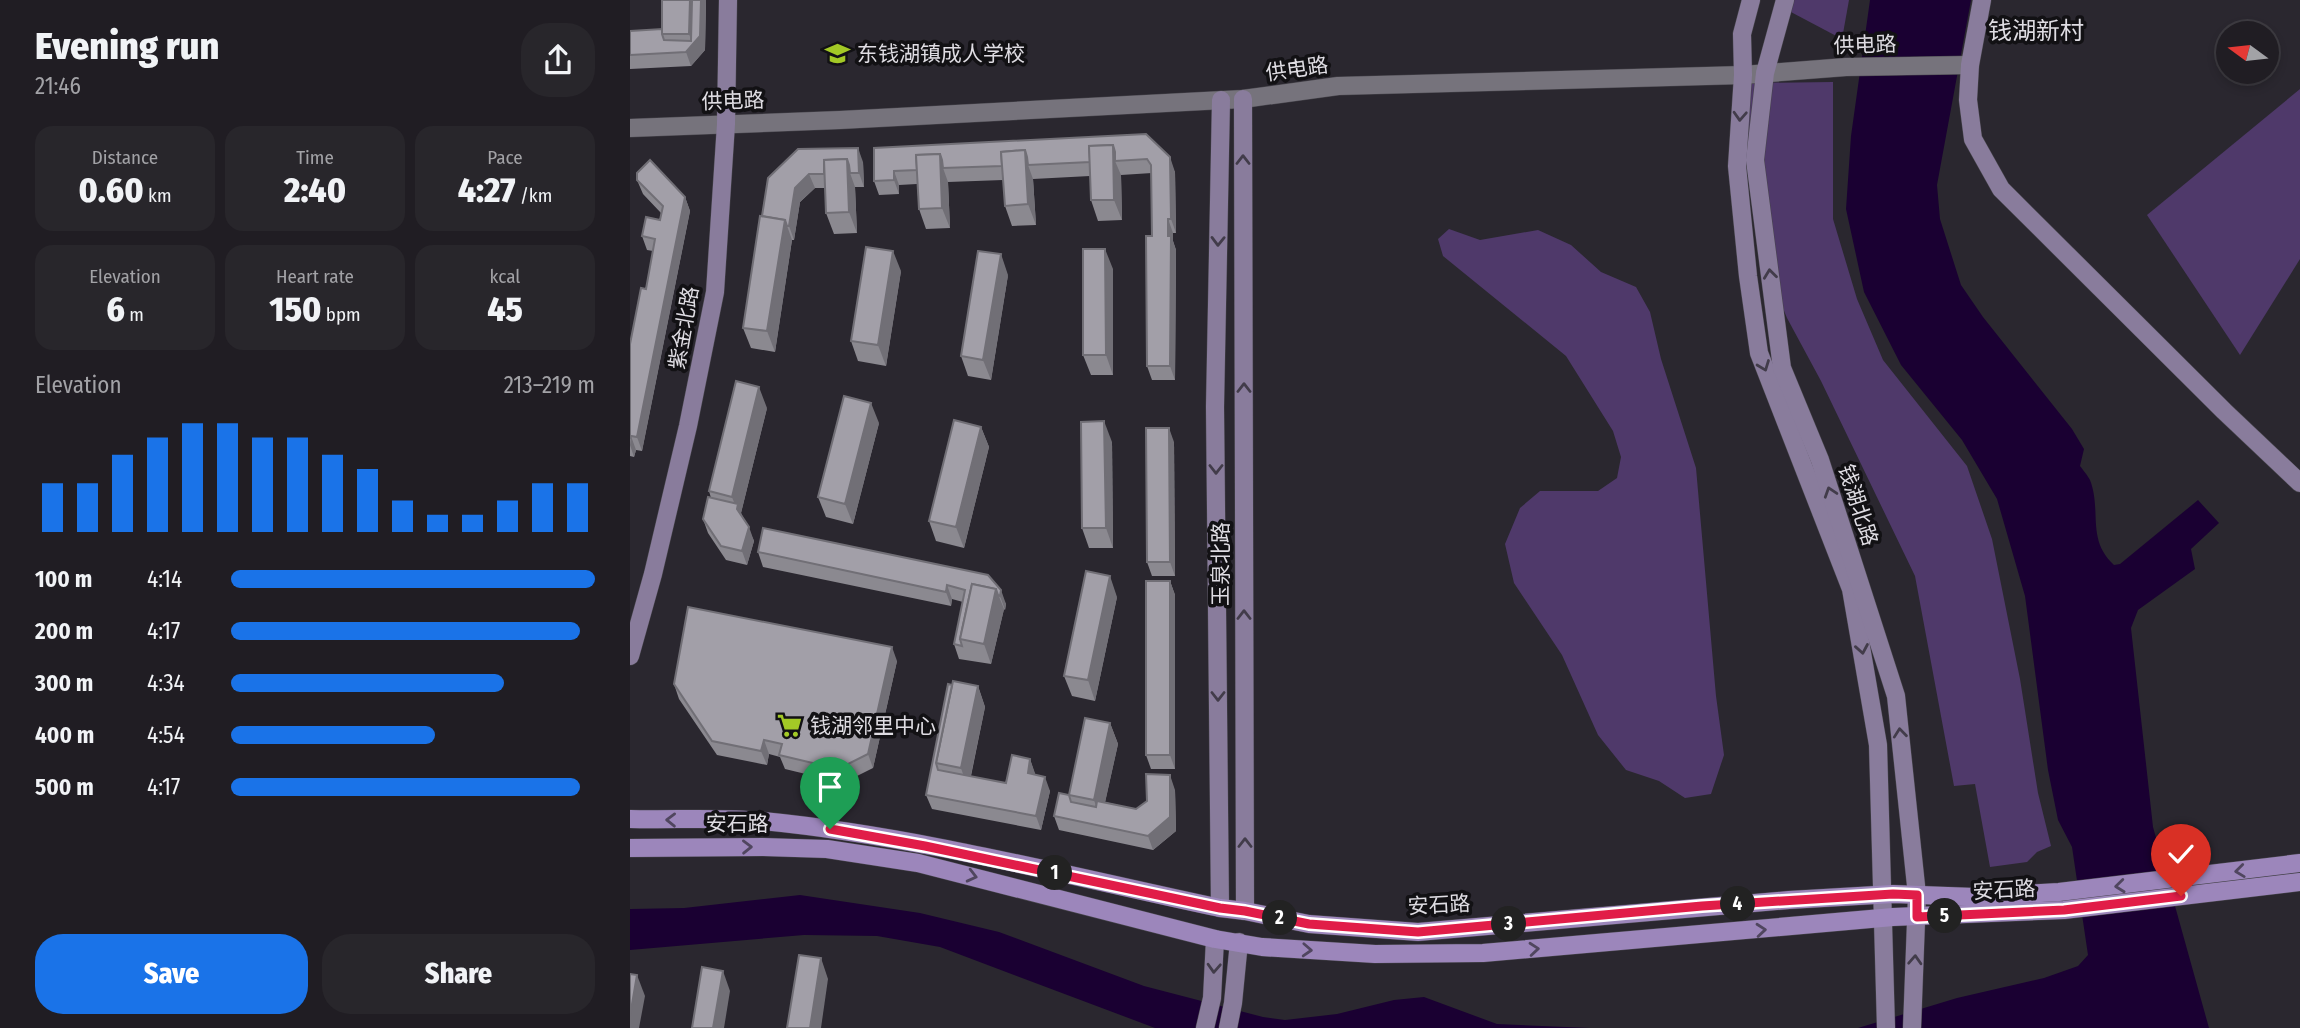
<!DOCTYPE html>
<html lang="en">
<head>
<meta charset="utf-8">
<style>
  :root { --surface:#201d23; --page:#28262b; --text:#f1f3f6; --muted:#a2a2a6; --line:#3d3b41; --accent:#1a73e8 }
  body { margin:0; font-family:"Fira Sans Condensed","Noto Sans SC",sans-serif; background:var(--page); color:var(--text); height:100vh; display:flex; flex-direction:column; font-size:26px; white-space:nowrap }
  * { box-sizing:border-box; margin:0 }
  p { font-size:23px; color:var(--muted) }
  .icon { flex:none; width:38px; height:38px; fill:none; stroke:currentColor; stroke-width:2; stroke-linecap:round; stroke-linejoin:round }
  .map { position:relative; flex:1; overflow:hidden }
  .panel { display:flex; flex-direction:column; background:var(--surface); width:630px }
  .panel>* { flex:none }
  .needle { width:46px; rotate:285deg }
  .buttons { position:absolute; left:1586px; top:21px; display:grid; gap:14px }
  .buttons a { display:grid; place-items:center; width:63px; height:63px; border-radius:50%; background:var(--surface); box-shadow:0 4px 10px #0003,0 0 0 2px var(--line); font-size:35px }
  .pin { position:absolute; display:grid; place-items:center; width:60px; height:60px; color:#fff; margin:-72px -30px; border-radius:50% 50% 50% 0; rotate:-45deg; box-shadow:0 0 7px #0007 }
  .pin .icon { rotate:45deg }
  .km { position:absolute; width:35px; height:35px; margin:-18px; border-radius:50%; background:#222; color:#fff; font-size:19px; line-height:35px; text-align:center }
  .round { display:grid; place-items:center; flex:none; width:74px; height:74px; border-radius:28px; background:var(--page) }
  .overview { display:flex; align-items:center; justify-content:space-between; height:119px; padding:0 35px }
  h1 { font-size:38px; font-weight:800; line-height:52px }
  .metrics { display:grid; grid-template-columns:repeat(3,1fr); gap:10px; height:119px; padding:7px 35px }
  .metrics div { display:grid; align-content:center; border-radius:18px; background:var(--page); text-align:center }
  .metrics b { font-size:35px; font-weight:800 }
  .metrics small { font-size:19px; font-weight:400 }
  .metrics p { font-size:19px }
  .chart { height:196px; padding:14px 35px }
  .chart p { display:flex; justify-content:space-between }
  .chart svg { width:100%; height:126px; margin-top:7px; stroke:var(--accent); stroke-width:6 }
  .action { display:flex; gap:14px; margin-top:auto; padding:14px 35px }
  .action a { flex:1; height:80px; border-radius:28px; background:var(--accent); color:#fff; font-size:28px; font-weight:800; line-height:80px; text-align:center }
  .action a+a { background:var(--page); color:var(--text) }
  ul { padding:0 35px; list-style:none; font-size:23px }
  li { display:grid; grid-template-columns:112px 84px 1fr; align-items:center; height:52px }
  li i { height:18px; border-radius:9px; background:var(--accent) }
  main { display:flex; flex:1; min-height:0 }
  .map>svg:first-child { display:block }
  .green { fill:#4f396a }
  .water { fill:#1a0032 }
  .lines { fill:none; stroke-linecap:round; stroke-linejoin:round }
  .street-casing { stroke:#47454c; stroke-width:19 }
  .secondary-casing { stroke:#47454c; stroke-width:19 }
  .primary-casing { stroke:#47454c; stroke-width:19 }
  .street { stroke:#76737c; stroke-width:18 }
  .secondary { stroke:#897c9c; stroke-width:18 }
  .primary { stroke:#9c86bb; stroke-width:18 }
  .wall { fill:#8b8990 }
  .shaded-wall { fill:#716f76 }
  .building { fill:#a29fa8; stroke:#716f76; stroke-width:2 }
  .oneway { stroke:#423c4a }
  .oneway2 { stroke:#50465f }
  .route-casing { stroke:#fff; stroke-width:14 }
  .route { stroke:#e11d48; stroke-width:9 }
  .labels { text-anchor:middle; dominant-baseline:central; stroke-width:7; stroke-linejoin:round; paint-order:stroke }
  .street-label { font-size:21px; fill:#dfdde3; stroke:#121114 }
  .poi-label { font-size:21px; fill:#dfdde3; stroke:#121114; text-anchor:start }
  .quarter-label { font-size:24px; fill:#dfdde3; stroke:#121114 }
</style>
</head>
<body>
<main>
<section class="panel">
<div class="overview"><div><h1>Evening run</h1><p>21:46</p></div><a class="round"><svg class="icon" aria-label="share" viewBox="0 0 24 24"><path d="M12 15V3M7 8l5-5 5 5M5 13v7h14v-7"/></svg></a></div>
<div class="metrics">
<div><p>Distance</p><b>0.60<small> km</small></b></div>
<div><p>Time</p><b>2:40</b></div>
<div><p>Pace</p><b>4:27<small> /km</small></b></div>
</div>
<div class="metrics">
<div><p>Elevation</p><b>6<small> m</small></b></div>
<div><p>Heart rate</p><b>150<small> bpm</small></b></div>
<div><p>kcal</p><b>45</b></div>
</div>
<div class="chart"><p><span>Elevation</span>213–219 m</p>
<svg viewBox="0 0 160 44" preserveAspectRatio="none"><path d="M5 44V27M15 44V27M25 44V17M35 44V11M45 44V6M55 44V6M65 44V11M75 44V11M85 44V17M95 44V22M105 44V33M115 44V38M125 44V38M135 44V33M145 44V27M155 44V27"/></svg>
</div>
<ul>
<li><b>100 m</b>4:14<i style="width:100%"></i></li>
<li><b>200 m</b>4:17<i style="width:96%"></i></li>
<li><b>300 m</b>4:34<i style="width:75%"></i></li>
<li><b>400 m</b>4:54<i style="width:56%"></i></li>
<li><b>500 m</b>4:17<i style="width:96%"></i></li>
</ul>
<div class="action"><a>Save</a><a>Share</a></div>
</section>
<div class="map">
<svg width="1670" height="1028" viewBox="0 0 1670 1028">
  <rect width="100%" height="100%" fill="#2a272f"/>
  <g class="green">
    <path d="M1162,0H1219L1212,39L1159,11Z"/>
    <path d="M1203,82V219L1227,299L1253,360L1337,466L1362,539L1390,679L1408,793L1421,846L1407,852L1397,862L1360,867L1345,784L1324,786L1285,576L1191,381L1157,318L1129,250L1115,152V83Z"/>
    <path d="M1670,89V259L1610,355L1517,215Z"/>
    <path d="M819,229L850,240L908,230L941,245L971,272L1006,287L1020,312L1031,359L1066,468L1086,696L1094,755L1081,794L1055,798L1029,781L996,770L968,735L932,655L884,583L875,544L890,508L910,491H968L987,478L991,457L983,431L936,356L813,256L808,239Z"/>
  </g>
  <g class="water">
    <path d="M1240,0H1341L1307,185L1310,219L1331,285L1353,317L1442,429L1454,449L1450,466C1453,470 1458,476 1460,480C1472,511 1456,539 1484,565L1490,564L1568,500L1589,523L1561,549L1565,569L1508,610L1501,628L1523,827L1579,1028H1228L1327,998L1414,978L1448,966L1458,955L1442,847L1428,820L1418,770L1395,596L1367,499L1332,440L1271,365L1234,292L1216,209L1221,136Z"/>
    <path d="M170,895L290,913L369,932L514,986L633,1017L655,1020L707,1014L764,1000L794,997L867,1024L960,1028H525L310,947L247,936L174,935L0,950V909L54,908Z"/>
  </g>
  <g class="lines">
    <defs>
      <path id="street" d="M0,128L210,120L613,99L708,86L1113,75L1216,67L1340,65"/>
      <g id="secondary">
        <path d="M1121,0L1112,34L1113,75L1107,166L1118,276L1129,353L1221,589L1248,745L1256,1028"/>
        <path d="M1155,0L1135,73L1125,160L1152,368L1190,460L1266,696L1287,895L1282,1028"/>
        <path d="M1352,0L1340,65L1338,100L1343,139L1371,189L1594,411L1670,483"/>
        <path d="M613,99L615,911"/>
        <path d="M0,656L23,574L58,426L85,292L96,124L98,0"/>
        <path d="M590,908L585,407L591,100"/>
        <path d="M575,1028L582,998L585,939"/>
        <path d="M598,1028L603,1003L609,942"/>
      </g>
      <g id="primary">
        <path d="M0,819C44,820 90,817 133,821C286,836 439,876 590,908L615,911L679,924L788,932L1159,900L1263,894L1345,897L1429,892L1670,863"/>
        <path d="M0,848L133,847L197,849L288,863L585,939L632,947L745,954L853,953L1263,917L1434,910L1670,882"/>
      </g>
    </defs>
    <use href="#street" class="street-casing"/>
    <use href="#secondary" class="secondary-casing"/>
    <use href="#primary" class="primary-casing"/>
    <use href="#street" class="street"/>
    <use href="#secondary" class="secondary"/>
    <use href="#primary" class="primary"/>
  </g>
  <g class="wall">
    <path d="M32,0H76L75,50L61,66L0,69V31L32,29Z"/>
    <path d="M516,134L545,172L546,233H543V241L546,250L545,380H522L517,366L522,236V173L491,175L492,220L468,221L461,200L460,176L403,179L406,225L382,226L375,206L373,180L318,182L320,228L296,229L289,209L287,184L269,185V194L249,195L244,181V148Z"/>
    <path d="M233,162L234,187H225L227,233L204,234L196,213L195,188H185L170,202L164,240H162L145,352L121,348L113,328L138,178Z"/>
    <path d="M7,180L55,197L60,211L12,451L6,450L4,457L0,456V344L16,289L23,251L17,250L12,236L30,220L31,213L13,194Z"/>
    <path d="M483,269V375H461L453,355Z"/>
    <path d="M271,271L256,366L228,361L221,341Z"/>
    <path d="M378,275L361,380L338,376L331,356Z"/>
    <path d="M137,408L111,513L124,541L117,565L96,560L78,533L73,519L81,498L79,491Z"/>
    <path d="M249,423L223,524L196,517L188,497Z"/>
    <path d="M351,427L359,447L334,548L306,541L299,521Z"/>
    <path d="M482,442L483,548H459L452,528Z"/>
    <path d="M544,442L545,576H522L517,562Z"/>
    <path d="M128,552L358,575L376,604L375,610L374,609L361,664L329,659L324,644L333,602L322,599L321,606L133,567Z"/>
    <path d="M540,581L545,595V769H521L516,755Z"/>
    <path d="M487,597L465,701L442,696L434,676Z"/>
    <path d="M267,661L243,768L213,783L155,769L150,757L139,754L137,765L87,755L49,699L44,684Z"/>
    <path d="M318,684L348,686L355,707L341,776L376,783L400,759L405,775L420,791L411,830L302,809L296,795Z"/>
    <path d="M480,723L488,744L475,802L506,809L545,790L546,831L523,850L429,830L424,816L439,795Z"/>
  </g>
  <g class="shaded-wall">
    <path d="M60,0H76L75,50L61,66L56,52L63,45L59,34Z"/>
    <path d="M483,145L488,161H485L491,175L492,220L484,200Z"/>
    <path d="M228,148L233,162L234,187L229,173Z"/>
    <path d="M395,150L400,164L398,165L403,179L406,225L398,204Z"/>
    <path d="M310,154L315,168H313L318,182L320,228L312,208Z"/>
    <path d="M540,157L545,172L546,233L541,219Z"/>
    <path d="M217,159L222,173H220L225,187L227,233L219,212Z"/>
    <path d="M264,171L269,185V194L264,180Z"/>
    <path d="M179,174L185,188L170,202L164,240L159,226L165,188Z"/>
    <path d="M55,197L60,211L12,451L7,437Z"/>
    <path d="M538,219L543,233V241L546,250L545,380L540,366Z"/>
    <path d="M155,220L162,240L145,352L137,331Z"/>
    <path d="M475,249L483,269V375L476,355Z"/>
    <path d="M263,251L271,271L256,366L248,345Z"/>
    <path d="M371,254L378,275L361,380L353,360Z"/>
    <path d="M129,387L137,408L111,513L113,518L112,523L102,497Z"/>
    <path d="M241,403L249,423L223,524L215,504Z"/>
    <path d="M474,421L482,442L483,548L476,528Z"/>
    <path d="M351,427L359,447L334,548L326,527Z"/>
    <path d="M539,428L544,442L545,576L540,562Z"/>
    <path d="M1,436L6,450L4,457L0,445Z"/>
    <path d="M119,527L124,541L117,565L112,551Z"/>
    <path d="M480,576L487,597L465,701L458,680Z"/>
    <path d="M540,581L545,595V769L540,755Z"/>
    <path d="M317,585L322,599L321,606L316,592Z"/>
    <path d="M366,589L374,609L361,664L354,644Z"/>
    <path d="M371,590L376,604L375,610L370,596Z"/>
    <path d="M262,647L267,661L243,768L238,754Z"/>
    <path d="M348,686L355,707L338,789L331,768Z"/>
    <path d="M480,723L488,744L471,821L464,800Z"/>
    <path d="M134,740L139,754L137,765L131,751Z"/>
    <path d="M400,759L405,773L403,787L398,773Z"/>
    <path d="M540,775L545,790L546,831L523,850L518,836Z"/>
    <path d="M415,777L420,791L411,830L406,816Z"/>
    <path d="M191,958L198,979L191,1028H180Z"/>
    <path d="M93,971L100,991L94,1028H83Z"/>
    <path d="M7,975L15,996L9,1028H0V1016Z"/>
  </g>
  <g class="building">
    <path d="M32,0H60L59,34H32Z"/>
    <path d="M62,0H71L70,36L56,52L0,55V31L32,29V34L34,40L61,41Z"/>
    <path d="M516,134L540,157L541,219H538V236H541L540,366H517L516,236H522L521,165L517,159L485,161V152L483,145L459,146L460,162L398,165L397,157L395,150L371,152L372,166L313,168L312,160L310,154L286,155L287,170L264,171V180L244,181V148Z"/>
    <path d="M483,145L484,200H461L459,146Z"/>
    <path d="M228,148L229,173H220L219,165L217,159L194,160V174H179L165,188L159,226H157L155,220L132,216L138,178L168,149Z"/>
    <path d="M395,150L398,204L375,206L371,152Z"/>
    <path d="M310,154L312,208L289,209L286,155Z"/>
    <path d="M217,159L219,212L196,213L194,160Z"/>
    <path d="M20,160L55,197L7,437L1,436L0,439V344L11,288L16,289L25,239L12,236L16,217L30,220L33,206L7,180V173Z"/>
    <path d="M130,216L155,220L137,331L113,328Z"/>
    <path d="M236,247L263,251L248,345L221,341Z"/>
    <path d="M453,249H475L476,355H453Z"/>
    <path d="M348,251L371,254L353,360L331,356Z"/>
    <path d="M106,381L129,387L102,497L79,491Z"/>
    <path d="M214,396L241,403L215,504L188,497Z"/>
    <path d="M324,420L351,427L326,527L299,521Z"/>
    <path d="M474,421L476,528H452L451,422Z"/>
    <path d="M516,428H539L540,562H517Z"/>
    <path d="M78,497L108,504L107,509L119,527L112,551L91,546L73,519Z"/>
    <path d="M133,528L358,575L371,590L370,596L368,595L366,589L342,584L330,639L332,646L324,644L335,590L317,585L316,592L128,552Z"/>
    <path d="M456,571L480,576L458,680L434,676Z"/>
    <rect x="516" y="581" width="24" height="174"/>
    <path d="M342,584L366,589L354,644L330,639Z"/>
    <path d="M58,607L262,647L238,754L208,769L149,755L152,744L134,740L131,751L82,741L44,684Z"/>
    <path d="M323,681L348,686L331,768L306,763Z"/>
    <path d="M318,684L322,685L306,763L308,770L376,783L382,755L400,759L398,773L415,777L406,816L296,795Z"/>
    <path d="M455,718L480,723L464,800L439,795Z"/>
    <path d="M516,774L540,775V817L518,836L424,816L429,793L439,795L441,802L466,807L467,801L506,809L517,801Z"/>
    <path d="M169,955L191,958L180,1028H157Z"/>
    <path d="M72,967L93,971L83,1028H62Z"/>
    <path d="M0,974L7,975L0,1016Z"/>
  </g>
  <defs><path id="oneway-chevron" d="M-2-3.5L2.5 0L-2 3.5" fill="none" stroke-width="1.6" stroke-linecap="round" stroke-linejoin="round" transform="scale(1.75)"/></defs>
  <g class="oneway">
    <use href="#oneway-chevron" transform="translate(1110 116) rotate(93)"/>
    <use href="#oneway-chevron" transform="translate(613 160) rotate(-90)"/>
    <use href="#oneway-chevron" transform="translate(588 241) rotate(91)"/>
    <use href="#oneway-chevron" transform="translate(1140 274) rotate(-97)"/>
    <use href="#oneway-chevron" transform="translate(1134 366) rotate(69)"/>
    <use href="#oneway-chevron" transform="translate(614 388) rotate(-90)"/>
    <use href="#oneway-chevron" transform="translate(586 469) rotate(90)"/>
    <use href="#oneway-chevron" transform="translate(1200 492) rotate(-108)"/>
    <use href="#oneway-chevron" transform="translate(614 615) rotate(-90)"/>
    <use href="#oneway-chevron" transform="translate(1232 649) rotate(80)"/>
    <use href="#oneway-chevron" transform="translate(588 696) rotate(90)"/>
    <use href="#oneway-chevron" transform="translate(1270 733) rotate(-96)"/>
    <use href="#oneway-chevron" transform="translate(615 843) rotate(-90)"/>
    <use href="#oneway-chevron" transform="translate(1285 960) rotate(-87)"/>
    <use href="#oneway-chevron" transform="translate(584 968) rotate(93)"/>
  </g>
  <g class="oneway2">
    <use href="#oneway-chevron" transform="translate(41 820) rotate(-179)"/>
    <use href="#oneway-chevron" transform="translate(117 847) rotate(-1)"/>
    <use href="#oneway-chevron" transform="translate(1610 871) rotate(173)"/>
    <use href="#oneway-chevron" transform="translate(342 876) rotate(14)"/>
    <use href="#oneway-chevron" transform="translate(1490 886) rotate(174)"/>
    <use href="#oneway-chevron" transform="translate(1131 930) rotate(-5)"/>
    <use href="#oneway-chevron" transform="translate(904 949) rotate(-5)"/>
    <use href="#oneway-chevron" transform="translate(677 950) rotate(3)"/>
  </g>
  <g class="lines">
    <defs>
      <path id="route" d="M200,829L295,846L590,908L615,911L679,924L788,932L1072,906L1263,894L1287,895V917L1434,910L1551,896"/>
    </defs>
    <use href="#route" class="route-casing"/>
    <use href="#route" class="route"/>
  </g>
  <defs>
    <symbol id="university-bare" viewBox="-9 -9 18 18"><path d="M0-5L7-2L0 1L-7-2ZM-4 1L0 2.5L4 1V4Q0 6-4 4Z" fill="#a3c926" stroke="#121114" stroke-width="2.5" paint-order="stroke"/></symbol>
    <symbol id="supermarket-bare" viewBox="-9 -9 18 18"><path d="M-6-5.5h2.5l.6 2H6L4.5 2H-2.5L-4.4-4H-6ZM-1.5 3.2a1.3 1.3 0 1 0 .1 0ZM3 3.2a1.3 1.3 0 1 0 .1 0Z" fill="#a3c926" stroke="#121114" stroke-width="2.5" paint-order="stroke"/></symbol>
  </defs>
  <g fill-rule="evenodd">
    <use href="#university-bare" x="190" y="36" width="35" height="35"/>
    <use href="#supermarket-bare" x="142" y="708" width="35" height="35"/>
  </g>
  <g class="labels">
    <g class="street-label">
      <text transform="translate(1235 45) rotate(-2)">供电路</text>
      <text transform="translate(667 69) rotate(-8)">供电路</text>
      <text transform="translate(103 101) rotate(-2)">供电路</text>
      <text transform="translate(54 328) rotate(-80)">紫金北路</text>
      <text transform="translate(1228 505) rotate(72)">钱湖北路</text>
      <text transform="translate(591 564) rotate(-90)">玉泉北路</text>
      <text x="107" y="824">安石路</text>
      <text transform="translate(1374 890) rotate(-3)">安石路</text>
      <text transform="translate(809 905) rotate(-3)">安石路</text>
    </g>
    <g class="poi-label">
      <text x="227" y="54">东钱湖镇成人学校</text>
      <text x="180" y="726">钱湖邻里中心</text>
    </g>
    <g class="quarter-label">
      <text x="1406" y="31">钱湖新村</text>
    </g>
  </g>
</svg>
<div class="buttons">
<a><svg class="needle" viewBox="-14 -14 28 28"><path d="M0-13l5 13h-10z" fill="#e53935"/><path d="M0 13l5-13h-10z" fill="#a2a2a6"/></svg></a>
</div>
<div class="pin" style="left:200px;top:829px;background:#1e9e55"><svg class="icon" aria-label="arrive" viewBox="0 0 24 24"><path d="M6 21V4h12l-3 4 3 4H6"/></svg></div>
<div class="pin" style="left:1551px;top:896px;background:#d93025"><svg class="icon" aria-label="check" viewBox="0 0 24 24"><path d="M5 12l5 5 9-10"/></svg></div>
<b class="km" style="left:425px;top:873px">1</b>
<b class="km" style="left:650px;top:918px">2</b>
<b class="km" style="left:879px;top:924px">3</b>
<b class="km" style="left:1108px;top:904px">4</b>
<b class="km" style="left:1315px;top:916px">5</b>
</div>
</main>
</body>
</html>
